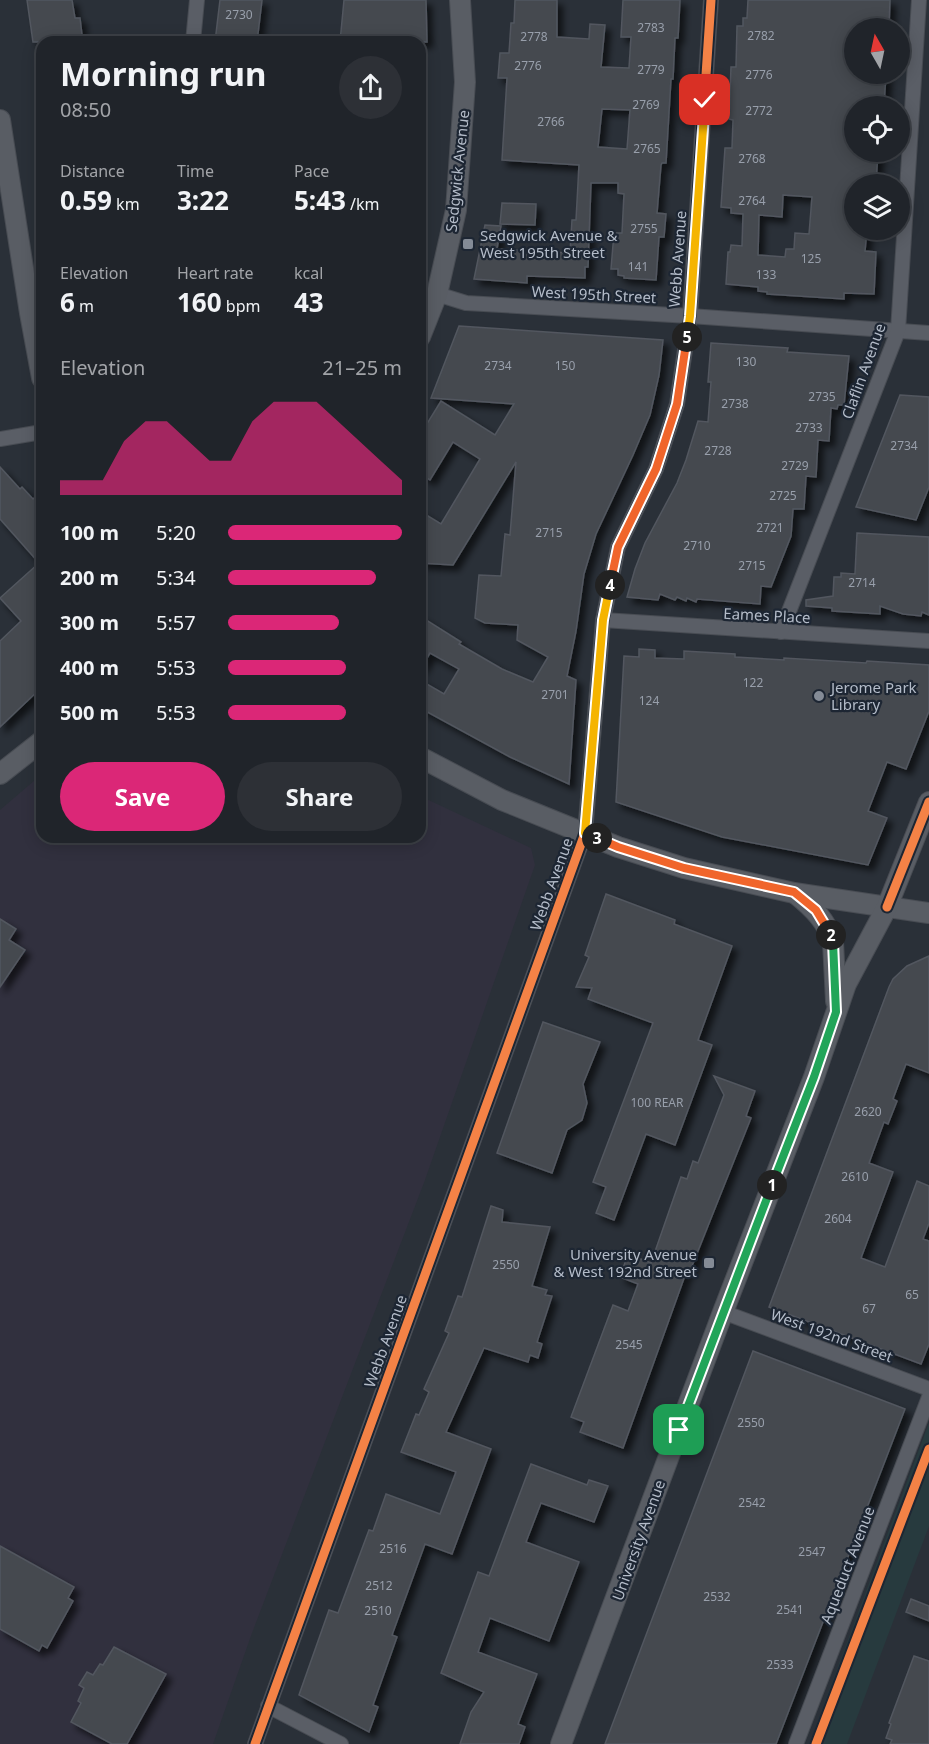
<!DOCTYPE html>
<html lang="en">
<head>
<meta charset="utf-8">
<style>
  :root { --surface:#20242a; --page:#2d3036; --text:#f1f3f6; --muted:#a2a4a8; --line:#3d4147; --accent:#db2777 }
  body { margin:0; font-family:"Noto Sans",sans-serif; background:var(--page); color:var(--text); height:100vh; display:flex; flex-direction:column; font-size:22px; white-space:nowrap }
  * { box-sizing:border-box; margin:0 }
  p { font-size:20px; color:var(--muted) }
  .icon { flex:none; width:33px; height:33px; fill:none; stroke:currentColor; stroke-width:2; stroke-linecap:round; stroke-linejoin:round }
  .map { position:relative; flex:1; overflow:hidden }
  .side { position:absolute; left:36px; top:36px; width:390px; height:807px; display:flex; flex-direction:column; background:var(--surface); border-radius:18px; box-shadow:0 3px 15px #0003,0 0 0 2px var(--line) }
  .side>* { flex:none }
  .needle { width:39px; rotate:351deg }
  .buttons { position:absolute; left:844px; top:18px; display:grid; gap:12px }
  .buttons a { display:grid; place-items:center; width:66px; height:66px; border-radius:50%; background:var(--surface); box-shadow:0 3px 15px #0003,0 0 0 2px var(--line); font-size:30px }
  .pin { position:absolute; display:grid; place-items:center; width:51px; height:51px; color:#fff; margin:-26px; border-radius:12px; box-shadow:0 3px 9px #0006 }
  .km { position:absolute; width:30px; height:30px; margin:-15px; border-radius:50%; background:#222; color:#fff; font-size:16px; line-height:30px; text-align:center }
  .round { display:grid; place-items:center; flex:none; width:63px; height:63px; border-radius:32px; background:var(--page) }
  .head { display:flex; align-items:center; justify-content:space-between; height:102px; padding:0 24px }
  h1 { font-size:33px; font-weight:700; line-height:45px }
  .stats { display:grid; grid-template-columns:repeat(3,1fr); gap:9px; height:102px; padding:6px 24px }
  .stats div { display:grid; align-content:center }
  .stats b { font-size:26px; font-weight:700 }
  .stats small { font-size:16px; font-weight:400 }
  .stats p { font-size:16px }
  .chart { height:168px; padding:12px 24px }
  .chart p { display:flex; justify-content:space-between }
  .chart svg { width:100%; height:108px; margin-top:6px; fill:var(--accent); opacity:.7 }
  .action { display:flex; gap:12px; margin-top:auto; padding:12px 24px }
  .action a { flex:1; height:69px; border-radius:36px; background:var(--accent); color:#fff; font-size:24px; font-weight:700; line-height:69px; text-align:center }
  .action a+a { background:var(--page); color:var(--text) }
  ul { padding:0 24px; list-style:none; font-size:20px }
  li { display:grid; grid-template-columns:96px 72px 1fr; align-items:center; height:45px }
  li i { height:15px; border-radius:8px; background:var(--accent) }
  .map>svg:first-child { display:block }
  .medical { fill:#31303e }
  .green { fill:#273a3e }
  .building { fill:#444950; stroke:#52575f; stroke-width:1.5; fill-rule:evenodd; filter:url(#shadow) }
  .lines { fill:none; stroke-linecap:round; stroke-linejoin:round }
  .street-casing { stroke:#484c53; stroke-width:16 }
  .secondary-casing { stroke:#484c53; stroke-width:22 }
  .street { stroke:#5a5e66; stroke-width:14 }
  .secondary { stroke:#595d64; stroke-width:20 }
  .cycleway-casing { stroke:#1d2633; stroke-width:13 }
  .cycleway { stroke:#f48246; stroke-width:9 }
  .split-1-casing { stroke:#fff; stroke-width:12 }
  .split-2-casing { stroke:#fff; stroke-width:12 }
  .split-3-casing { stroke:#fff; stroke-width:12 }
  .split-4-casing { stroke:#fff; stroke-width:12 }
  .split-5-casing { stroke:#fff; stroke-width:12 }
  .split-6-casing { stroke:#fff; stroke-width:12 }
  .split-1 { stroke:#22a559; stroke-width:8 }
  .split-2 { stroke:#22a559; stroke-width:8 }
  .split-3 { stroke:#f0652b; stroke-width:8 }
  .split-4 { stroke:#f5b400; stroke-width:8 }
  .split-5 { stroke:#f0652b; stroke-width:8 }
  .split-6 { stroke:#f5b400; stroke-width:8 }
  .poi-dot { fill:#848b96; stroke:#1d2633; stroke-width:2 }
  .labels { text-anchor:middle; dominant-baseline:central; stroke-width:4.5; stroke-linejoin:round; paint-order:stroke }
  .number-label { font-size:12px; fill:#989fab }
  .street-label { font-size:15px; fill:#b4bcc9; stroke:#1d2633 }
  .poi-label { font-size:15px; fill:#b4bcc9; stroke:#1d2633; text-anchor:start }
</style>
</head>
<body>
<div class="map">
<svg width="929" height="1744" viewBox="0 0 929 1744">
  <defs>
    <filter id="shadow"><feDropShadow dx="5.5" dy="5.5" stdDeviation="3" flood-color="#0009"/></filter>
  </defs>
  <rect width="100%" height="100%" fill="#2a3038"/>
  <path class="medical" d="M42,774V837H420V796L531,848L535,865L425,1180L252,1633L213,1744H0V810Z"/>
  <path class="green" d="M929,1423V1526L847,1744H809Z"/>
  <g class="building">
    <path d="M27,0H72L75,18H80L82,35L77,36L78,42H33Z"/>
    <path d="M220,0H262L257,42H215Z"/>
    <path d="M344,0H426L427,42H387L364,40V42H340Z"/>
    <path d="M515,0H557V37L589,39L590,24L605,25L601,67L629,68L631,37H621L623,0H680L678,38H675L673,79H671L666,163H662L661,165L657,213L666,214L664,237H659L656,280L624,278V276L618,275V269H611L614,233H622L624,194L618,193V183H591L588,267H585V278L527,276V283L474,279L485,225L501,226L497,249L570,253L572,220H576L579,165L502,160L507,78H498L500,53H509L511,23H514ZM602,109L630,110L627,149L598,147Z"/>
    <path d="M748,0H890L889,28H855V74H886L884,106H852L855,122V152H878L876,184H855V230H867L865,251L876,252L874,294L844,293V299L767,294V292L758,291V287L726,284L728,252H730L731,245L742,246L743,214L731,213V208L721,207L725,148H732L733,120L729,119L731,67H736L737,26H743V18H747ZM783,195L812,197L809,234L795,233L794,249H786L785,257L758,255L759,215L782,217Z"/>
    <path d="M502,203L536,204L535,225L500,224Z"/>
    <path d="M459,326L663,340L659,375L650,415L633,455L596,534L584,574L576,631L567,676L576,680L569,784L510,757L420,708V680L444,694L459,669L430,653L420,670V616L461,642L459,644L502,669L533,682L548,657L517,640L518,625L485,623L475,618L479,575L501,576L505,534L510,535L516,462L453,565L420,563V511L441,524L480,459L453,442L430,480L420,474V435L441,401L495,435L514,404L431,398Z"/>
    <path d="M711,343L788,348L787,352L849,356L844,405H838L837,409L831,408L829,441L818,440L816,477L806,476L804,509H793L791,536L771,587L761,586L760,604L697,599L696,602L687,598L686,601L677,597L675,600L660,594L658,600L627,597L635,569L645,543L677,483L686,460L698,421L708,422L711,382H708Z"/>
    <path d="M900,395L929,397V487L916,520L856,507Z"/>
    <path d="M0,467L20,489L22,487L33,499L42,491V687L0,727V641L21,621L0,598L39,563L0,519Z"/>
    <path d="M857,533L929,537V615L922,612L921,616L903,614L880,606V614L832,611V608L806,606V600L833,596L834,577H841V573L855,574Z"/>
    <path d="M639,649L655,650V658L684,659V651L735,654V657L784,660V658L866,663L867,661L929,665V711L906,769L887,762L868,811L887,818L868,865L722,837L616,802L624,656L639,657Z"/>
    <path d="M606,894L675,920L674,924L732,946L698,1040L712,1045L675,1145L646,1134L614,1220L596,1213L606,1187L593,1182L653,1023L588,999L592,988L576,987L589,957L585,955Z"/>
    <path d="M0,919L16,929L9,940L25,950L0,987Z"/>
    <path d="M929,956V1073L906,1064L893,1099L897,1101L888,1124L884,1122L869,1163L893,1172L861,1258L885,1267L917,1181L929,1186V1223L923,1239L929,1241V1344L921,1364L769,1307L889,987L893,979L907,966Z"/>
    <path d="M543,1022L600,1042L583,1084L587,1103L582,1120L567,1130L552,1173L497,1153Z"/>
    <path d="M714,1076L755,1091L746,1116L751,1118L690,1271L687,1270L623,1448L580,1432L584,1422L571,1417L613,1305L628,1311L638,1284L620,1277L628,1254L651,1263L681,1177L687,1179L693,1161L698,1163L724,1095Z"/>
    <path d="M491,1206L503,1210L502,1222L550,1227L532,1286L547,1290L545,1295L552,1296L537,1342L542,1344L538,1358L530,1355L528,1362L484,1348L446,1432L491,1449L452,1554L425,1544L392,1635L397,1637L373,1705L378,1707L369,1732L299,1695L329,1610L338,1613L369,1530L373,1531L386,1494L440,1514L456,1472L401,1452L416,1414L419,1415L429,1392L424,1389L449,1333L445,1331L458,1296L462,1297Z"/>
    <path d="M753,1351L905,1409L776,1744H605Z"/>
    <path d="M531,1464L587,1485L589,1480L608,1486L594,1522L541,1503L526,1542L579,1562L549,1641L490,1618L478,1652L537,1674L518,1724L525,1727L519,1744H460L471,1712L484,1692L441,1673L478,1572L489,1576Z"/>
    <path d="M0,1546L74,1587L68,1598L73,1601L47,1648L42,1645L39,1651L0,1629Z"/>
    <path d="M911,1599L929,1606V1621L906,1612Z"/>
    <path d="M114,1647L166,1674L127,1744H112L71,1722L81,1703L78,1701L84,1688L79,1685L87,1672L93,1675L100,1664L103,1665Z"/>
    <path d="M914,1656L929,1661V1744H890L892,1740L886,1738L891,1724L889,1723Z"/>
  </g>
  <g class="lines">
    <defs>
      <g id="street">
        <path d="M193,42L197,0"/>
        <path d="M437,294L466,303L690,316L929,333"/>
        <path d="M0,439L42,432"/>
        <path d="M603,620L929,641"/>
        <path d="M781,632L898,331L919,0"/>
        <path d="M723,1312L929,1389"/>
        <path d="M268,1706L341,1744"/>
        <path d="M255,1744L585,833L603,620L618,547L656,469L677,404L690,316L711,0"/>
        <path d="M796,1744L929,1397"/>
      </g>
      <g id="secondary">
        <path d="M0,120L30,313L42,378"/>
        <path d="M420,337L437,294L456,210L465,82L460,0"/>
        <path d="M420,757L502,800L618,847L684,868L794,893L929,913"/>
        <path d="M0,774L42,741"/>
        <path d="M796,894C812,907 827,921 833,942L836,1001"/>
        <path d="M561,1744L723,1312L814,1077L846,984L887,907L929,802"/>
      </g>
    </defs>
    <use href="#street" class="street-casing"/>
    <use href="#secondary" class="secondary-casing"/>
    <use href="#street" class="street"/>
    <use href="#secondary" class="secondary"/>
    <defs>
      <g id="cycleway">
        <path d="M887,907L929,802"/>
        <path d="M255,1744L585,833L603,620L618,547L656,469L677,404L690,316L711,0"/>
        <path d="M816,1744L929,1449"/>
      </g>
    </defs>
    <use href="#cycleway" class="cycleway-casing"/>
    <use href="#cycleway" class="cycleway"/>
  </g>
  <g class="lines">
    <defs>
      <path id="split-1" d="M679,1430L772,1185"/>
      <path id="split-2" d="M772,1185L814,1077L836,1012L833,942L831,935"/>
      <path id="split-3" d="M597,838L618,847L684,868L794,892L816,910L831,935"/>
      <path id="split-4" d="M597,838L585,833L603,620L610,585"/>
      <path id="split-5" d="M610,585L618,547L656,469L677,404L687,337"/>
      <path id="split-6" d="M687,337L690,316L705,100"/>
    </defs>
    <use href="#split-1" class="split-1-casing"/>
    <use href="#split-2" class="split-2-casing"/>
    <use href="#split-3" class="split-3-casing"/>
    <use href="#split-4" class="split-4-casing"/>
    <use href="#split-5" class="split-5-casing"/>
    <use href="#split-6" class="split-6-casing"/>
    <use href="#split-1" class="split-1"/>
    <use href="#split-2" class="split-2"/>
    <use href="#split-3" class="split-3"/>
    <use href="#split-4" class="split-4"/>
    <use href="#split-5" class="split-5"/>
    <use href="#split-6" class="split-6"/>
  </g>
  <g class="poi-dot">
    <rect x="462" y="238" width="12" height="12" rx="3"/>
    <circle cx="819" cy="696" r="6"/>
    <rect x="703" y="1257" width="12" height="12" rx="3"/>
  </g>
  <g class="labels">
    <g class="number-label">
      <text x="239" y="14">2730</text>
      <text x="651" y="27">2783</text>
      <text x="761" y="35">2782</text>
      <text x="534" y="36">2778</text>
      <text x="528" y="65">2776</text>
      <text x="651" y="69">2779</text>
      <text x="759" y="74">2776</text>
      <text x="646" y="104">2769</text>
      <text x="759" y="110">2772</text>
      <text x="551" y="121">2766</text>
      <text x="647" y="148">2765</text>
      <text x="752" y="158">2768</text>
      <text x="752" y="200">2764</text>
      <text x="644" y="228">2755</text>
      <text x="811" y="258">125</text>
      <text x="638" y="266">141</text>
      <text x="766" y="274">133</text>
      <text x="746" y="361">130</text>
      <text x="498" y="365">2734</text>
      <text x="565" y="365">150</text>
      <text x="822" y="396">2735</text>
      <text x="735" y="403">2738</text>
      <text x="809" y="427">2733</text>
      <text x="904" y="445">2734</text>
      <text x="718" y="450">2728</text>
      <text x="795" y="465">2729</text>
      <text x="783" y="495">2725</text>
      <text x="770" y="527">2721</text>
      <text x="549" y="532">2715</text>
      <text x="697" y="545">2710</text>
      <text x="752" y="565">2715</text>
      <text x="862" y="582">2714</text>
      <text x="753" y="682">122</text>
      <text x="555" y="694">2701</text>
      <text x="649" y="700">124</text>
      <text x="657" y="1102">100 REAR</text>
      <text x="868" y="1111">2620</text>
      <text x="855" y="1176">2610</text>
      <text x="838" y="1218">2604</text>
      <text x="506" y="1264">2550</text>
      <text x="912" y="1294">65</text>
      <text x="869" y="1308">67</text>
      <text x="629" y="1344">2545</text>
      <text x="751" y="1422">2550</text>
      <text x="752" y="1502">2542</text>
      <text x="393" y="1548">2516</text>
      <text x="812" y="1551">2547</text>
      <text x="379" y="1585">2512</text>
      <text x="717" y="1596">2532</text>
      <text x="790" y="1609">2541</text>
      <text x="378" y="1610">2510</text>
      <text x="780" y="1664">2533</text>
    </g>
    <g class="street-label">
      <text transform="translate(457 171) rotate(-84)">Sedgwick Avenue</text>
      <text transform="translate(677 259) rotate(-86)">Webb Avenue</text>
      <text transform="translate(594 294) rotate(3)">West 195th Street</text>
      <text transform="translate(863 371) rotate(-70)">Claflin Avenue</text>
      <text transform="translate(767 615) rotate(3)">Eames Place</text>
      <text transform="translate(551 884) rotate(-70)">Webb Avenue</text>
      <text transform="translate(832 1335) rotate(20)">West 192nd Street</text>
      <text transform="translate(385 1341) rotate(-70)">Webb Avenue</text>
      <text transform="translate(638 1540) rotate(-70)">University Avenue</text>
      <text transform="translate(847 1565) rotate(-69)">Aqueduct Avenue</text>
    </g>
    <g class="poi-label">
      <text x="480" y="235">Sedgwick Avenue &amp;<tspan x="480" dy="17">West 195th Street</tspan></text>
      <text x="831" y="687">Jerome Park<tspan x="831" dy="17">Library</tspan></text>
      <text x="697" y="1254" text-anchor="end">University Avenue<tspan x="697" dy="17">&amp; West 192nd Street</tspan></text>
    </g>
  </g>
</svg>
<div class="buttons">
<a><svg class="needle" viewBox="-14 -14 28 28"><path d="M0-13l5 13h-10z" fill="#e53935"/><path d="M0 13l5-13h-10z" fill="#a2a4a8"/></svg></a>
<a><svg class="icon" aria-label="locate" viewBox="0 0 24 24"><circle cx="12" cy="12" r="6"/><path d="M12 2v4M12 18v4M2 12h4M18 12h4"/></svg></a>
<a><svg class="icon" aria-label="layers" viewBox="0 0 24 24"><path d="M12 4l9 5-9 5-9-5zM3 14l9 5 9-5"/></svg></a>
</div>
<div class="pin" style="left:679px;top:1430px;background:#1e9e55"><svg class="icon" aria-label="arrive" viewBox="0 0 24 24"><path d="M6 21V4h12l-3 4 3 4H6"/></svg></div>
<div class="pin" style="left:705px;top:100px;background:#d93025"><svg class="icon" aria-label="check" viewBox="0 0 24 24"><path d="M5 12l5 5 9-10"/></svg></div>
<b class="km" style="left:772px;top:1185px">1</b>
<b class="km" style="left:831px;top:935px">2</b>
<b class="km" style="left:597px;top:838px">3</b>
<b class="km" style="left:610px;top:585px">4</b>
<b class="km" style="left:687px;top:337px">5</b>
<section class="side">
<div class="head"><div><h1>Morning run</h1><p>08:50</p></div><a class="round"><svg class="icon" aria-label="share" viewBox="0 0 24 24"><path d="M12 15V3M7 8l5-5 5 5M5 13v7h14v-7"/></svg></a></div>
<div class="stats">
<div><p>Distance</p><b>0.59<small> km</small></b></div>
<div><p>Time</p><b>3:22</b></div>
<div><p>Pace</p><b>5:43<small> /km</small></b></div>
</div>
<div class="stats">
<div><p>Elevation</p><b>6<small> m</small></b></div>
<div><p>Heart rate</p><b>160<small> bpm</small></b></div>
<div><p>kcal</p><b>43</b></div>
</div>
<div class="chart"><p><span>Elevation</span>21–25 m</p>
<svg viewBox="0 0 160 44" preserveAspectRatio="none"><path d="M0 44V38L10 38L20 38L30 22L40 14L50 14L60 22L70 30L80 30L90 14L100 6L110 6L120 6L130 14L140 22L150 30L160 38V44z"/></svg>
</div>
<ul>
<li><b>100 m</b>5:20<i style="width:100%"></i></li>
<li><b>200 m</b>5:34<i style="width:85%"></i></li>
<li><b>300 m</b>5:57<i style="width:64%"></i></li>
<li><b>400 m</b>5:53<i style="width:68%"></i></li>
<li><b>500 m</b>5:53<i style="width:68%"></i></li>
</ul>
<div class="action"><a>Save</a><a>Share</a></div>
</section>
</div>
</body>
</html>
